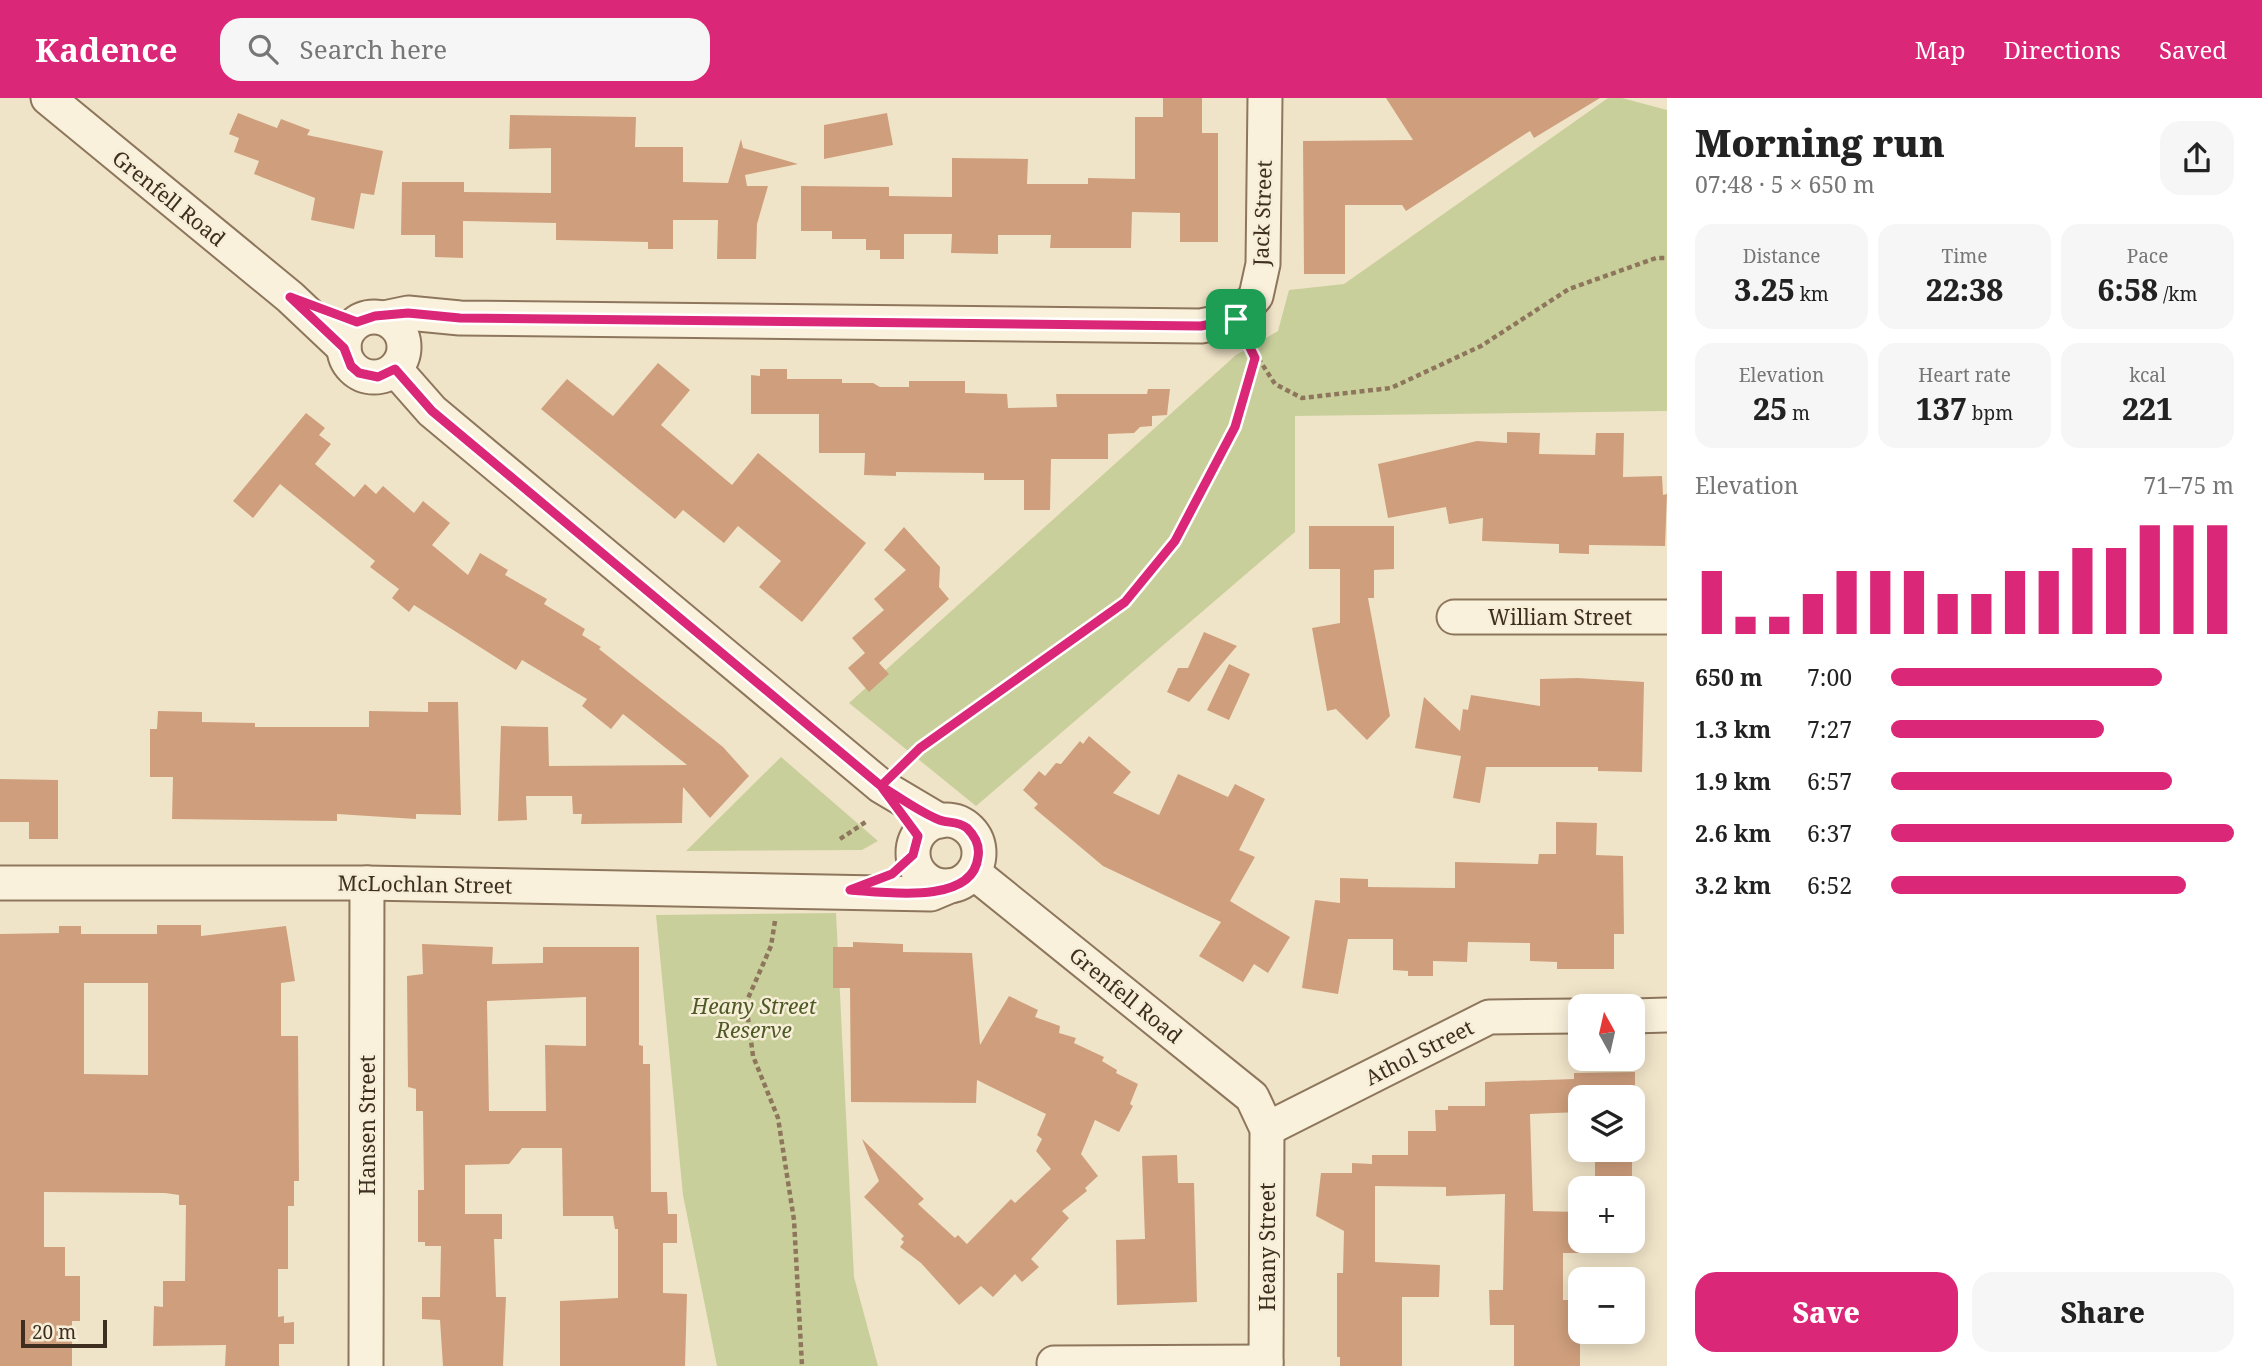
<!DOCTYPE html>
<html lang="en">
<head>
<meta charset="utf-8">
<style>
  :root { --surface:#fff; --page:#f6f6f6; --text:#222; --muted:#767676; --accent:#db2777 }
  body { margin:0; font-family:"Noto Serif",serif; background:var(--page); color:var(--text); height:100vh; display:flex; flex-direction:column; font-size:26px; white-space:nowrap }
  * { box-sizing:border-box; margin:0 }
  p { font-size:23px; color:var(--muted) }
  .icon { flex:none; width:38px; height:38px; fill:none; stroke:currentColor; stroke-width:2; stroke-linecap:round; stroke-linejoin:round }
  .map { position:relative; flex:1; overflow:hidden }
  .drawer { display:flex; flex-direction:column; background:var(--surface); width:595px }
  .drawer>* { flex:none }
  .needle { width:46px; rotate:352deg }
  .tools { position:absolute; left:1568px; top:896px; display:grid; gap:14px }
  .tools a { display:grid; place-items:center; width:77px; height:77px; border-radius:14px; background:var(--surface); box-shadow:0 4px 18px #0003; font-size:35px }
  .scale { position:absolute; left:21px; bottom:18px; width:86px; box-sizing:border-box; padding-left:7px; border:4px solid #3d2e20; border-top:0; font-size:19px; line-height:24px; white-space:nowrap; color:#3d2e20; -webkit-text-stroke:5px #f7eed8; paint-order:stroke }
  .pin { position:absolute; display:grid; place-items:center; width:60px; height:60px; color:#fff; margin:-30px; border-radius:14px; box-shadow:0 4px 10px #0006 }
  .round { display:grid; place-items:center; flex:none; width:74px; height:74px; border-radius:21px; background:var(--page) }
  .summary { display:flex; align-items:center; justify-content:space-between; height:119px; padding:0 28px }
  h1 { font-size:38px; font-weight:800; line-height:52px }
  .stats { display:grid; grid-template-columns:repeat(3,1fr); gap:10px; height:119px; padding:7px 28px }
  .stats div { display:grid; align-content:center; border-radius:18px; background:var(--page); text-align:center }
  .stats b { font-size:30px; font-weight:800 }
  .stats small { font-size:19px; font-weight:400 }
  .stats p { font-size:19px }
  .chart { height:196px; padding:14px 28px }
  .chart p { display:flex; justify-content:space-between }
  .chart svg { width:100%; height:126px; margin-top:7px; stroke:var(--accent); stroke-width:6 }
  .action { display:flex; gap:14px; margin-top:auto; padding:14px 28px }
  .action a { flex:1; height:80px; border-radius:21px; background:var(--accent); color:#fff; font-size:28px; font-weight:800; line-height:80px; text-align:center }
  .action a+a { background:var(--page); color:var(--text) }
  ul { padding:0 28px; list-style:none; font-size:23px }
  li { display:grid; grid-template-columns:112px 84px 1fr; align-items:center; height:52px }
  li i { height:18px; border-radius:9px; background:var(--accent) }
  header { display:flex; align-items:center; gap:42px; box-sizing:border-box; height:98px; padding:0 35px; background:var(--accent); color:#fff }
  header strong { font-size:33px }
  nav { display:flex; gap:38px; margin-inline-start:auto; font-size:24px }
  .search { width:490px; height:63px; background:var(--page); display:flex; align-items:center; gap:18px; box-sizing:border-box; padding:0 24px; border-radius:21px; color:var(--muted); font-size:26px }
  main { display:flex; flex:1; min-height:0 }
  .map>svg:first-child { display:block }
  .green { fill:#c9cf9b }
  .building { fill:#cf9f7d; fill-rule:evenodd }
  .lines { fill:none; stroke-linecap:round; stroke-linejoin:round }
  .minor-casing { stroke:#8d765c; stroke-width:37 }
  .path { stroke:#8d765c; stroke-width:4.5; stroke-dasharray:5 3.5; stroke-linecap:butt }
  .minor { stroke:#faf1dc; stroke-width:33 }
  .route-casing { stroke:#fff; stroke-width:14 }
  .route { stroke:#db2777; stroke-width:9 }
  .labels { text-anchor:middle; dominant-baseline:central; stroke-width:5; stroke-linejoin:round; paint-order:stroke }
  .street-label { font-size:21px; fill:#3d2e20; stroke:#f7eed8 }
  .park-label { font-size:21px; font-style:italic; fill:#4d5a26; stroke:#f7eed8 }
</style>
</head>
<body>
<header>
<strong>Kadence</strong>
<div class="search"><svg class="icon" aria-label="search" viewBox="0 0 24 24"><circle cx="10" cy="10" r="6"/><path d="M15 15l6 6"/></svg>Search here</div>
<nav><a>Map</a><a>Directions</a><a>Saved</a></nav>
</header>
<main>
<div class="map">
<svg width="1667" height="1268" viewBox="0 0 1667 1268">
  <rect width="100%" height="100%" fill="#f0e4c8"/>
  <g class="green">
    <path d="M1608,0H1622L1667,12V313L1295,318V434L976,708L849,605L1236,257L1278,233L1289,192L1344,186Z"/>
    <path d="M781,659L878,743L862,752L686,753Z"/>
    <path d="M836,815L854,1179L878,1268H717L683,1097L656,817Z"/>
  </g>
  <g class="building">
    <path d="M1163,0H1202V35H1218V144H1180V115L1132,114L1131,150H1050L1051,137H998V156L951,155L952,136H904V161H880V152H866V141H832V133H801V88L889,89V98L952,99V60L1028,61L1027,86H1088V80L1135,81V19H1163Z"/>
    <path d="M1386,0H1600L1534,40L1530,33L1406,113L1402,107H1345V176H1304L1303,43L1413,42Z"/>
    <path d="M238,15L277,30L281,21L310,32L307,37L383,53L374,97L361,95L354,131L311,122L315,100L254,76L259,63L234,54L239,40L229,36Z"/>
    <path d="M887,15L893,47L824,61V27Z"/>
    <path d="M510,17L636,19L635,49H683V84L728,85L741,41L743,50L798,66L745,77L747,88H768L757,126L756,161H717L718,122H673V151H648V144L556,142V125L463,123V160L435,159V137H401L402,84H464V94L551,95V50L509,51Z"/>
    <path d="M658,265L690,292L661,327L732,387L758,355L866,445L802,524L759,489L781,463L738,428L724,445L683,412L675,421L541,311L567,281L613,318Z"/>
    <path d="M760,271H787V281H842V285H873L880,289H909V283H965V295L1007,296L1008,310L1057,309L1056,296H1147L1148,291H1170L1167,317L1152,318V328L1140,329L1134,335L1108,336V361H1051L1050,412H1024V382H984V375L896,374V378L864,377L865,355H819V316H751V277L760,278Z"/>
    <path d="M306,315L325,330L319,337L331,346L315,366L354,399L365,386L376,396L383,388L414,415L423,403L450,425L432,447L468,477L480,455L508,472L505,477L547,501L544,506L585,531L582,537L601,549L599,551L723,649L749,678L710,720L683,689L682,725L581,726L582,716H573L572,698H526L527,722L498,723L501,628L548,629L549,668L687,667L623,616L611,631L582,608L587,601L522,562L516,572L414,507L409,514L392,500L399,491L370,469L375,463L280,386L253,420L233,403Z"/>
    <path d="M1507,334L1540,335L1539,356L1595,357L1596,335H1624L1623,379L1662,378L1663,397L1667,396L1665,448L1589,447V456L1559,455V446L1482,443L1483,420L1449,426L1446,409L1388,420L1378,366L1477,343L1507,345Z"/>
    <path d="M1309,428H1394V471L1374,472V500H1368L1390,618L1367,642L1336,611L1327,613L1312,530L1340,525V471H1309Z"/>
    <path d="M904,429L940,469L939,489L949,501L879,565L889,576L869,594L848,570L865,555L852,540L884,512L874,501L906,472L884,452Z"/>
    <path d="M1204,534L1237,548L1189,604L1167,594L1178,570H1188Z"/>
    <path d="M1229,566L1250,576L1229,622L1207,612Z"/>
    <path d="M1578,580L1644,584L1642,674L1598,673V669H1486L1480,705L1453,700L1461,658L1415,650L1424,599L1460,633L1463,611L1468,612L1471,597L1540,608V581Z"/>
    <path d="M428,604H458L461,717L416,716V721L337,716V723L172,721L173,679H150V631H157L158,613L202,614V624L255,625V629H369V613L428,614Z"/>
    <path d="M1089,638L1131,674L1113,695L1159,717L1178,676L1228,699L1235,686L1265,701L1239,752L1255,759L1230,803L1290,839L1268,875L1254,866L1243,884L1199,858L1221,824L1103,768L1034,710L1038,706L1023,692L1039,673L1045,678L1056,665L1061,666L1080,643L1083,646Z"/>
    <path d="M0,681L58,682V741H29V724H0Z"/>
    <path d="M1556,724L1597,725L1596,757L1623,758L1624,836H1614V871H1557V864L1530,863V845L1468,844L1467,864L1433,863V878H1408V873L1393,872V841H1348L1338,896L1302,890L1315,802L1340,805V780L1368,781V789L1455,790V764L1538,766L1539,756H1556Z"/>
    <path d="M157,827H201V838L286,828L295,883L281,885V938H298L299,1083H294V1108H288V1171H278V1219L284,1218V1225L294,1224V1246H279V1268H225L226,1247L153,1248L154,1208L163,1209V1183H185L186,1107H179V1097L165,1095L44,1094V1149H65V1178H80V1223H72V1268H0V836L59,835V828H81V836H157ZM84,885H148V977L84,976Z"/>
    <path d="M853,844L903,846V854L972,855L980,947L1009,898L1038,912L1035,919L1060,928L1059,935L1076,940L1074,945L1104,959L1102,963L1117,972L1116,975L1138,986L1130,1006L1133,1008L1119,1034L1095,1022L1081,1056L1098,1078L1085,1090L1087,1093L1062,1113L1069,1120L1031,1161L1039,1169L1022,1184L1015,1176L993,1199L981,1188L959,1207L921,1165L900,1149L904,1144L901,1141L904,1138L864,1099L879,1083L862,1041L924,1101L918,1106L955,1140L958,1137L967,1146L1011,1101L1015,1105L1051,1071L1036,1053L1042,1041L1037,1037L1046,1016L977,982L976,1005L851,1004L850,890H833V849H853Z"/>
    <path d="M422,846L493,849L492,866L543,865V849H639V947L643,948V966H650L651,1094H667L668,1116H677V1145H663V1195L687,1196L685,1268H560V1203L618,1200V1131H615L613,1118H563L562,1050H522L509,1066L465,1067V1116H502V1141H494L496,1199H506L503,1268H443L440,1222L422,1221V1199H440L441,1148H425V1144H418V1092H424L423,1013H416V991L408,989L407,878L423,876ZM586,899V948L545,947L546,1013H489L487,903Z"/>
    <path d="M1635,974V999H1580V1014L1530,1016L1533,1113L1580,1114V1155H1563V1202H1580V1268H1514V1227H1490L1489,1192H1503L1505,1096L1446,1098V1089L1375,1088V1164L1440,1167L1439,1199H1402V1268H1340V1259H1337V1175H1343L1344,1133L1316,1118L1321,1075H1352V1065L1372,1066V1057H1408V1033H1436L1435,1012H1448V1008H1485V984L1574,981V975Z"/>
    <rect x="1595" y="1052" width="37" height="38"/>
    <path d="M1177,1057L1178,1085H1194L1197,1204L1117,1207L1116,1142L1145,1141L1142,1058Z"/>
  </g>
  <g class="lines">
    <defs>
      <g id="minor">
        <path d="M48,0L290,199L344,250"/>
        <circle cx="374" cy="249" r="30"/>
        <path d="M384,220L408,215L460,220L1201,228L1236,221L1256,198L1263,166L1265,0"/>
        <path d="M395,271L432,313L881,688L940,723"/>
        <path d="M1454,519H1667"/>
        <circle cx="946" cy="755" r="33"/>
        <path d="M973,774L1252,999L1267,1031L1266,1268"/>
        <path d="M0,785H367L931,796L950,788"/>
        <path d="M1633,918L1667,917"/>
        <path d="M1267,1031L1489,919L1580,918"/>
        <path d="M1054,1265L1266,1264"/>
        <path d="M366,1268L367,785"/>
      </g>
    </defs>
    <use href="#minor" class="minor-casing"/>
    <g class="path">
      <path d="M1249,246L1275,286L1302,300L1391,290L1481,248L1569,191L1656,160H1667"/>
      <path d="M904,666L920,650L1125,504L1175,443L1235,329L1255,260"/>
      <path d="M840,741L867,723"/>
      <path d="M775,823L771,848L746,905L753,958L778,1020L794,1122L802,1268"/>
    </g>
    <use href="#minor" class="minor"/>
  </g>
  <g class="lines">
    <defs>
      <path id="route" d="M1236,221L1201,228L460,220L408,215L375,218L357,224L290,199L344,250L351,268L359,275L378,279L395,271L432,313L881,688L918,738L913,757L892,776L850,792C883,794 973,808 978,759C980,748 975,738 967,730C957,722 947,726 937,721C918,713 899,699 881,688L920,650L1125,504L1175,443L1235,329L1255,260L1236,221"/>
    </defs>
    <use href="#route" class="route-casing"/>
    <use href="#route" class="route"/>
  </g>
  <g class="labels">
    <g class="street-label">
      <text transform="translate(169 100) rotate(39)">Grenfell Road</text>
      <text transform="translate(1262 115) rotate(-88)">Jack Street</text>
      <text x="1560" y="519">William Street</text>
      <text transform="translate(425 786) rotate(1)">McLochlan Street</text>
      <text transform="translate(1126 897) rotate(39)">Grenfell Road</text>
      <text transform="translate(1419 954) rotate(-27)">Athol Street</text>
      <text transform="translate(367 1027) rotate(-90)">Hansen Street</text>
      <text transform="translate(1267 1149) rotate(-90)">Heany Street</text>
    </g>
    <g class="park-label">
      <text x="754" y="908">Heany Street<tspan x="754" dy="24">Reserve</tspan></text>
    </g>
  </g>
</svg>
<div class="tools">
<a><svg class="needle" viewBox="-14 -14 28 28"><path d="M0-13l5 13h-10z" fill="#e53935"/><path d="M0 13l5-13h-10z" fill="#767676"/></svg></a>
<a><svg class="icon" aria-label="layers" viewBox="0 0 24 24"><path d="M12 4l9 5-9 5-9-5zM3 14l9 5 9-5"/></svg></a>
<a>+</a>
<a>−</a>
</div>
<div class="scale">20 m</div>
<div class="pin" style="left:1236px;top:221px;background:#1e9e55"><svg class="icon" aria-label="arrive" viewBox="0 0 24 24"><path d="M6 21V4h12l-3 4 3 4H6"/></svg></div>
</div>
<section class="drawer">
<div class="summary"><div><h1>Morning run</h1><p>07:48 · 5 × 650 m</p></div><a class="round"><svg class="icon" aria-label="share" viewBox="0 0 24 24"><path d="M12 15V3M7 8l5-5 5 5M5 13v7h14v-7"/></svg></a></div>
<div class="stats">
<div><p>Distance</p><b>3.25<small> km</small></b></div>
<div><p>Time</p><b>22:38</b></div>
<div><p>Pace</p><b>6:58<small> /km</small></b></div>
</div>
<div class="stats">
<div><p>Elevation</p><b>25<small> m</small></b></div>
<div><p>Heart rate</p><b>137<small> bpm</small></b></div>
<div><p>kcal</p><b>221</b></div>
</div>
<div class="chart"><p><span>Elevation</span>71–75 m</p>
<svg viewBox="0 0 160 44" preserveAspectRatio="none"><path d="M5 44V22M15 44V38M25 44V38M35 44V30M45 44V22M55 44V22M65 44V22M75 44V30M85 44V30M95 44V22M105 44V22M115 44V14M125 44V14M135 44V6M145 44V6M155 44V6"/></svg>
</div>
<ul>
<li><b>650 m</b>7:00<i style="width:79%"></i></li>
<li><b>1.3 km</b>7:27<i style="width:62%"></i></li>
<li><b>1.9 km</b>6:57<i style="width:82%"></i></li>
<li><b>2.6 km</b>6:37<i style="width:100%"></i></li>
<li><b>3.2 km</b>6:52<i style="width:86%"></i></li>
</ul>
<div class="action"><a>Save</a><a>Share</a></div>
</section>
</main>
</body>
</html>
